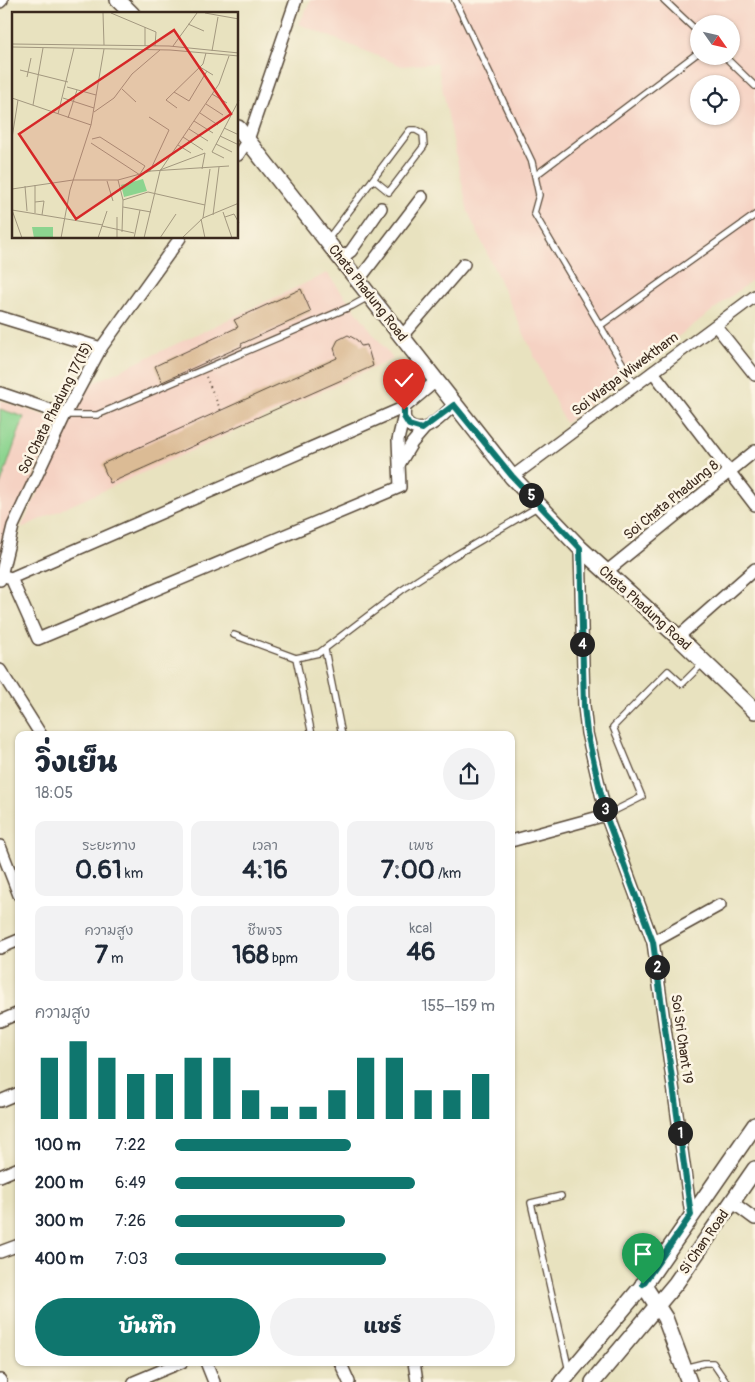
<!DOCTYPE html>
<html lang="th">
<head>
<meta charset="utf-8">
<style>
  :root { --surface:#fff; --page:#f2f2f3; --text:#1f2937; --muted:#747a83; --accent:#0f766e }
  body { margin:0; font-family:Pangolin,"Playpen Sans Thai",sans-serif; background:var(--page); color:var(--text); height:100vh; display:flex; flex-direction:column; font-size:19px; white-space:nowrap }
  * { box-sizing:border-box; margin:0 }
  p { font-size:16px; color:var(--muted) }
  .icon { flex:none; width:28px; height:28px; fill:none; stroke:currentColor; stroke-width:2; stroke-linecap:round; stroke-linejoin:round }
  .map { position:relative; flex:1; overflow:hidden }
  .drawer { position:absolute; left:15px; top:731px; width:500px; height:635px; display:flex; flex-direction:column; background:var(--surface); border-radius:10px; box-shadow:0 1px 4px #0004 }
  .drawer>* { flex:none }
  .needle { width:32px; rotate:124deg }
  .controls { position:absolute; left:690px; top:15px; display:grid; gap:10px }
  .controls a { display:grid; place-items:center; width:50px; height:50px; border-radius:50%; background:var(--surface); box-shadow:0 1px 4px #0004; font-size:25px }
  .pin { position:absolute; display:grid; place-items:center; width:42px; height:42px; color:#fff; margin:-51px -21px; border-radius:50% 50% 50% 0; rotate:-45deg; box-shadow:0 0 5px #0007 }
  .pin .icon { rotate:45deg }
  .km { position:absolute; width:25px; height:25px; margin:-12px; border-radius:50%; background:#222; color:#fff; font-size:14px; line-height:25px; text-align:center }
  .round { display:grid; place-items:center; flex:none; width:52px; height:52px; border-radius:26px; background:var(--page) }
  .headline { display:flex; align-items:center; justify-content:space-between; height:85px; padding:0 20px }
  h1 { font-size:28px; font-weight:800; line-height:38px }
  .figures { display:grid; grid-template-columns:repeat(3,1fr); gap:8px; height:85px; padding:5px 20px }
  .figures div { display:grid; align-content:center; border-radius:10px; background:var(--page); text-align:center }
  .figures b { font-size:25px; font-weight:800 }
  .figures small { font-size:14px; font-weight:400 }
  .figures p { font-size:14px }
  .chart { height:140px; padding:10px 20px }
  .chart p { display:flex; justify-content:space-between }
  .chart svg { width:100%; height:90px; margin-top:5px; stroke:var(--accent); stroke-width:6 }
  .action { display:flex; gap:10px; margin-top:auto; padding:10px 20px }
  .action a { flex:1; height:58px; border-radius:30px; background:var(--accent); color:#fff; font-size:20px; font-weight:800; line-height:58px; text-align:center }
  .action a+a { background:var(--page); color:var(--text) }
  ul { padding:0 20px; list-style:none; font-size:16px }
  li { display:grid; grid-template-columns:80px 60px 1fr; align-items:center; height:38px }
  li i { height:12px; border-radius:6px; background:var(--accent) }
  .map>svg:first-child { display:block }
  .built { fill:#f5d2c3; fill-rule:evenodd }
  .green { fill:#8cd48f; stroke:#647f56 }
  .building { fill:#dbbb95 }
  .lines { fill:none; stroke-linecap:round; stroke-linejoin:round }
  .lane-casing { stroke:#554636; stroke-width:8 }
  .street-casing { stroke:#554636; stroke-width:14 }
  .secondary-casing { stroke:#554636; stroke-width:18 }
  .path { stroke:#554636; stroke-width:2; stroke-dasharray:1 4; stroke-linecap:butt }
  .lane { stroke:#fff; stroke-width:5.5 }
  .street { stroke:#fff; stroke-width:11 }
  .secondary { stroke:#fff; stroke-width:15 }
  .route-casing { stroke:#fff; stroke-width:10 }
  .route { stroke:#0f766e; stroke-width:6 }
  .labels { text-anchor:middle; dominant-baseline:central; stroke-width:5; stroke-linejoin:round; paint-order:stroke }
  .street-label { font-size:14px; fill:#3b2a1e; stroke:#fcf5e5 }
  .inset-road { fill:none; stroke:#a3987f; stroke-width:1 }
  .view { fill:#d62828; fill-opacity:0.15; stroke:#d62828; stroke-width:2.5 }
  .inset-edge { fill:none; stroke:#3b2a1e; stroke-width:2.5 }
</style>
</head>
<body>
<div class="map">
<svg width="755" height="1382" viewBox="0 0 755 1382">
  <rect width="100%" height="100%" fill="#fcf5e5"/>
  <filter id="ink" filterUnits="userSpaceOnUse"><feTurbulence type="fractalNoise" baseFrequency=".02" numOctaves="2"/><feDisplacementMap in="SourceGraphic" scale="10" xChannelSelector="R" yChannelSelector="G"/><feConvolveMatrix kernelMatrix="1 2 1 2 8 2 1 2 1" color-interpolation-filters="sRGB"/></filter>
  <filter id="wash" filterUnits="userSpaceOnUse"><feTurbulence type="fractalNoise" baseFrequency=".0096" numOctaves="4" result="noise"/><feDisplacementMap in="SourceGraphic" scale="20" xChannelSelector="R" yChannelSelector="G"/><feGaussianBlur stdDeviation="1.12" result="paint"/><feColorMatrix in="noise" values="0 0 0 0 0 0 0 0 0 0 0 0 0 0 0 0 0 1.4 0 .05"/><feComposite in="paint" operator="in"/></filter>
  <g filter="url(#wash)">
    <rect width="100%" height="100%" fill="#e8e2bf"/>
    <g class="built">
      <path d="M311,0H755V278L565,423L468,212L437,63L402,66L299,24ZM699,24H731V56H699ZM699,84H731V116H699Z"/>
      <path d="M327,273L393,359L21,528L72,416L89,385Z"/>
      <path d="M0,400L58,420L0,562Z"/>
    </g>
    <path class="green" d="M0,409L24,417L0,486Z"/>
    <g id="blocks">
      <g class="building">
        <path d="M301,289L311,312L241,344L242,346L162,382L155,366L238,327L234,320Z"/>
        <path d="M348,335L357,340L361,346L367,345L373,366L110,483L102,464L337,358L334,348L338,340Z"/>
      </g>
    </g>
  </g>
  <g filter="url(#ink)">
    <use href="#blocks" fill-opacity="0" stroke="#554636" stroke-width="1"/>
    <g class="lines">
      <defs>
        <g id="lane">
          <path d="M455,0L532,162L539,195L534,213L635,385"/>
          <path d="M664,0L699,33"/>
          <path d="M724,56L755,86"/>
          <path d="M536,175L699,52"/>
          <path d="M328,239L410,130H416L423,134L424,146L389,192L373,179"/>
          <path d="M601,325L755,215"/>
          <path d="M65,415H97L352,306L370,296"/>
          <path d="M234,635L296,658L319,653L402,590L454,556L539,506"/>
          <path d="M325,650L342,735"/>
          <path d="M296,658L312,735"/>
          <path d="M606,815L642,797L613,727L668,671L682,684L704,662"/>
          <path d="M561,1196L531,1203L569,1371"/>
          <path d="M684,1368L704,1363H713L726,1382"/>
        </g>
        <g id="street">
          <path d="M0,2L2,0"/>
          <path d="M238,155L248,140L296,0"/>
          <path d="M340,259L351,251L381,208"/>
          <path d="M358,281L422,197"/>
          <path d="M0,317L101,348"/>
          <path d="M716,326L755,375"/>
          <path d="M402,336L464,264"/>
          <path d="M653,372L755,505"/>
          <path d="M436,381L405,407C404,414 403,421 410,426C425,437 444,414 454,405"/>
          <path d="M0,393L65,415"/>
          <path d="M400,463L412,443L425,428"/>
          <path d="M512,477L755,296"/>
          <path d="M580,548L584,706L587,733L606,815L653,942L691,1215"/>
          <path d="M606,572L755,451"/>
          <path d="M1,575L11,578L405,407"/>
          <path d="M11,578L38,639L400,487L398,440L404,415"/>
          <path d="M0,580L13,526L65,415L101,348L180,238"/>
          <path d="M678,637L755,569"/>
          <path d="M0,670L41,735"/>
          <path d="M511,841L606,815"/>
          <path d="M0,846L19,895"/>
          <path d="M653,942L720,905"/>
          <path d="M0,948L19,940"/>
          <path d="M0,1021L19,1013"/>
          <path d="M0,1101L19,1093"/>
          <path d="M0,1176L19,1168"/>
          <path d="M732,1202L755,1219"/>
          <path d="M0,1252L19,1245"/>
          <path d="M206,1362L214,1382"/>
          <path d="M340,1362L349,1382"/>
          <path d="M414,1362L417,1382"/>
          <path d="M0,1380L1,1382"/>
          <path d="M134,1382L182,1362"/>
        </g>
        <g id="secondary">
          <path d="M118,0L132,14"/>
          <path d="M238,128L512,477L580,548L678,637L755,711"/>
          <path d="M643,1284L665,1318L689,1382"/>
          <path d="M562,1382L649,1278L755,1125"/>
          <path d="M593,1382L676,1283L755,1169"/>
        </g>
      </defs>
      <use href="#lane" class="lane-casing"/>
      <use href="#street" class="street-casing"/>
      <use href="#secondary" class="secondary-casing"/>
      <path class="path" d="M206,377L221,411"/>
      <use href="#lane" class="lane"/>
      <use href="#street" class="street"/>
      <use href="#secondary" class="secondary"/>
    </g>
  </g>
  <g class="lines" filter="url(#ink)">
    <defs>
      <path id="route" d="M404,410V417L409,425L422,429L454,405L512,476L580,548L584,706L587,733L606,816L653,942L691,1215L643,1284"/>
    </defs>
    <use href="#route" class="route-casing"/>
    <use href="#route" class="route"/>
  </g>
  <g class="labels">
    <g class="street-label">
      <text transform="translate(368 293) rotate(52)">Chata Phadung Road</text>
      <text transform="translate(625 374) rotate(-37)">Soi Watpa Wiwektham</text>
      <text transform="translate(55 408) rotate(-63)">Soi Chata Phadung 17(15)</text>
      <text transform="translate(671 500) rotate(-39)">Soi Chata Phadung 8</text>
      <text transform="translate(645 608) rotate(42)">Chata Phadung Road</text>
      <text transform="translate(682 1039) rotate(82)">Soi Sri Chant 19</text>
      <text transform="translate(704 1242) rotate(-55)">Si Chan Road</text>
    </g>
  </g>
  <g transform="translate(12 12)">
    <rect width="226" height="226" fill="#e8e2bf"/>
    <path d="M131,167L135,179L112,185L109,173ZM20,215H41V226H22Z" fill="#8cd48f"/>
    <path class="inset-road" d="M91,1L92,33M99,1L144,20L143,34M193,1L227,7M176,12L192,19M0,32L157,34L227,41M133,34V15M161,34L185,1M0,35L158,38L227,44M200,39L206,5M188,55L201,63M8,58L56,70M15,65L19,46M55,75L84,83M110,77L124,90M162,80L177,89L195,59M200,82L215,91M0,86L79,113M51,86L82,96M194,92L211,103M21,93L31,36M165,96L154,88L191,52L194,41M82,100L102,86L120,62L148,38M188,101L206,113M46,102L62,36M137,105L157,118L138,159M56,106L65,78M182,109L201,121M212,116L227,123M177,117L196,129M208,124L227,133M171,125L191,138M0,126L6,88M80,127L88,125L133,154L128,162M79,131L128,163M204,132L220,140M166,133L179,141M212,146L200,140L227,88M148,158L193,141L190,157M106,168L111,188L110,220M95,169L101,189M23,173V190M13,174L15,199M0,177L61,168H106L139,159L217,154M111,188L136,180L193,193M111,195L139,200M0,198L91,213M0,198L10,226M211,200L220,226M23,201V190L32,189L30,203M201,203L207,155M213,205L222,202L227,211M191,206L198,157M189,207L193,226M90,214L122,221M49,226L58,178L79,113L92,37M86,226L95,199M105,226V205M122,226L128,198M132,226L148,159L207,72L217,44M148,226L164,202M170,226L191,206L227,191"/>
    <path class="view" d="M162,18L219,102L64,207L7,122Z"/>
    <rect width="226" height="226" class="inset-edge"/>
  </g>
</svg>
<div class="controls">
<a><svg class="needle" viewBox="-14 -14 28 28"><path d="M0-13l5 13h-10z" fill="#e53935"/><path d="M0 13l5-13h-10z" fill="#747a83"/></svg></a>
<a><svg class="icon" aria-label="locate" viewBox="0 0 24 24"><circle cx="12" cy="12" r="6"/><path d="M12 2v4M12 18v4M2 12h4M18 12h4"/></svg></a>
</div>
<div class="pin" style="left:643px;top:1284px;background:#1e9e55"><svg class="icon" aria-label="arrive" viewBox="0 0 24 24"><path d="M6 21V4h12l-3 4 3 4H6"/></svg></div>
<div class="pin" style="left:404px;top:410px;background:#d93025"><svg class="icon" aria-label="check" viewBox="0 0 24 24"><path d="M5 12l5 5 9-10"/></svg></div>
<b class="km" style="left:680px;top:1133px">1</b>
<b class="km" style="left:657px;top:967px">2</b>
<b class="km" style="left:605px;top:809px">3</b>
<b class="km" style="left:582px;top:644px">4</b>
<b class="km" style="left:531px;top:495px">5</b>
<section class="drawer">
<div class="headline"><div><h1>วิ่งเย็น</h1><p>18:05</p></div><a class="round"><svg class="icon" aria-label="share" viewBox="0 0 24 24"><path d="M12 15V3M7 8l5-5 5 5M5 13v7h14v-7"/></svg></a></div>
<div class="figures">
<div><p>ระยะทาง</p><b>0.61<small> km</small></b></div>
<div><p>เวลา</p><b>4:16</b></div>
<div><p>เพซ</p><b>7:00<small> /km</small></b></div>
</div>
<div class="figures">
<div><p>ความสูง</p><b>7<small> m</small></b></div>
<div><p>ชีพจร</p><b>168<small> bpm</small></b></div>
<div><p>kcal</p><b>46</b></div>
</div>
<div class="chart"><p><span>ความสูง</span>155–159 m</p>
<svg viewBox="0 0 160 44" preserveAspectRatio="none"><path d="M5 44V14M15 44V6M25 44V14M35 44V22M45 44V22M55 44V14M65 44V14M75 44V30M85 44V38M95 44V38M105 44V30M115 44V14M125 44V14M135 44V30M145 44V30M155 44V22"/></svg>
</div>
<ul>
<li><b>100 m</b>7:22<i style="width:55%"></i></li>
<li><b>200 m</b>6:49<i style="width:75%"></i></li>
<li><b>300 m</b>7:26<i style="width:53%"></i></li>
<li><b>400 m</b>7:03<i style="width:66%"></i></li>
</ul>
<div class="action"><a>บันทึก</a><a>แชร์</a></div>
</section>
</div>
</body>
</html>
